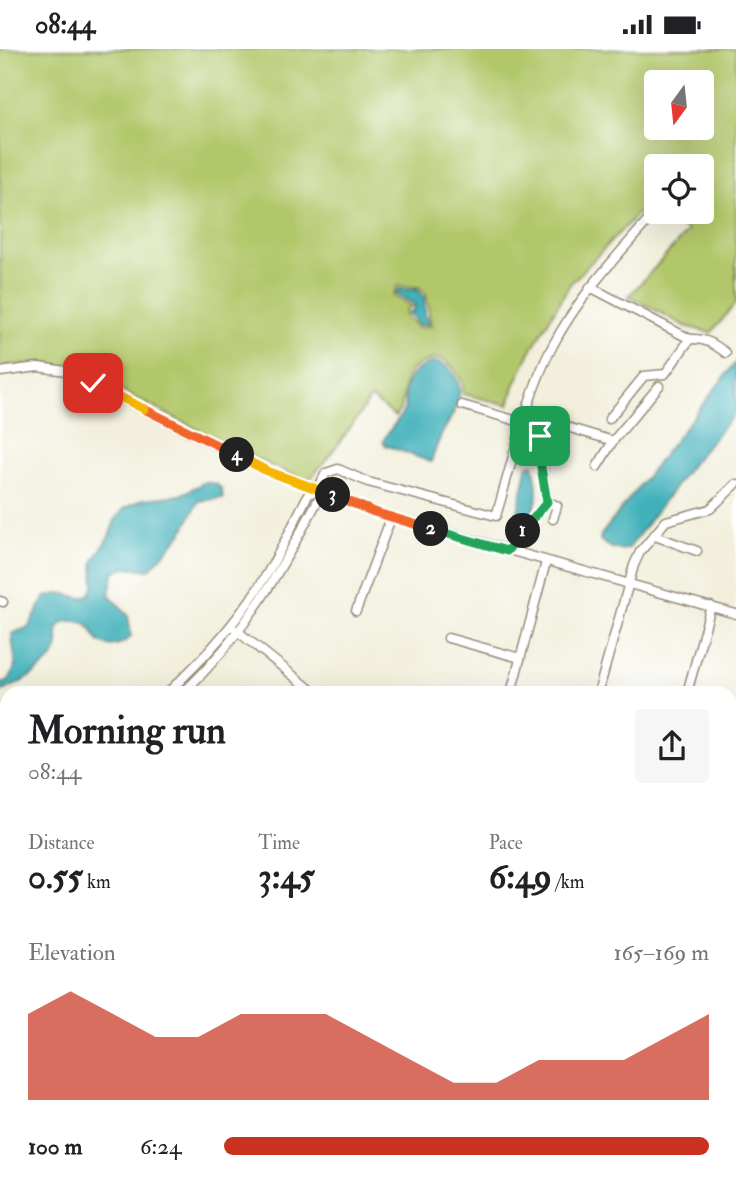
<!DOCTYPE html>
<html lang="en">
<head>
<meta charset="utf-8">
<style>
  :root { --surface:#fff; --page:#f6f6f6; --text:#202124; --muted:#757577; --accent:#c8321e }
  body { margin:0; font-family:"IM FELL Double Pica",serif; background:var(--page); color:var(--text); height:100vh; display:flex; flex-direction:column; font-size:26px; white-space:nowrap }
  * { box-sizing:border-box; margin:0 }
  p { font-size:23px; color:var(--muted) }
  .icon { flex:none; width:38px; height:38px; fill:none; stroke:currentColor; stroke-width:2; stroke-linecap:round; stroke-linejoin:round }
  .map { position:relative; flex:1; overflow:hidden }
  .drawer { position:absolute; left:0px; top:637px; width:737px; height:502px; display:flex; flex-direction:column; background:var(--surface); border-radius:21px 21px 0 0; box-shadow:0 7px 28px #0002 }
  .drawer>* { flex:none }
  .needle { width:46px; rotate:195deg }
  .tools { position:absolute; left:644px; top:21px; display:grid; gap:14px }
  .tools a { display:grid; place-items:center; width:70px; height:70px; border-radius:7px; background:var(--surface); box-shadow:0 7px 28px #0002; font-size:35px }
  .pin { position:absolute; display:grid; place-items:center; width:60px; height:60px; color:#fff; margin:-30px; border-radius:14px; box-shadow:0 4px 10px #0006 }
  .km { position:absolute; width:35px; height:35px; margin:-18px; border-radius:50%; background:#222; color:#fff; font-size:19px; line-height:35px; text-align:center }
  .round { display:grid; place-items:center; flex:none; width:74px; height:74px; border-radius:7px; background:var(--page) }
  .overview { display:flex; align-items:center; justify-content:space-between; height:119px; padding:0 28px }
  h1 { font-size:38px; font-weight:800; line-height:52px }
  .stats { display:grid; grid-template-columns:repeat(3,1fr); gap:10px; height:119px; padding:7px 28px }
  .stats div { display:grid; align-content:center }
  .stats b { font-size:35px; font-weight:800 }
  .stats small { font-size:19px; font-weight:400 }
  .stats p { font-size:19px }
  .chart { height:196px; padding:14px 28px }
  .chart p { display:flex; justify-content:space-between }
  .chart svg { width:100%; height:126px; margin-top:7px; fill:var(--accent); opacity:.7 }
  ul { padding:0 28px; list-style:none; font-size:23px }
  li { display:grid; grid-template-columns:112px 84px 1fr; align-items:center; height:52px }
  li i { height:18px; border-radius:9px; background:var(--accent) }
  .status { display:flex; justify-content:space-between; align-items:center; height:49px; padding:0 35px; background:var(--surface); direction:ltr }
  .status svg { height:19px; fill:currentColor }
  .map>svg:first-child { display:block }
  .green { fill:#b2c76b; stroke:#767844; stroke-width:2; fill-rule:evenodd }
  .water { fill:#40b0ba; stroke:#3e6d6c; stroke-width:2 }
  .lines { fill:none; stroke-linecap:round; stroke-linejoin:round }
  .minor-casing { stroke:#968c7d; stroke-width:11 }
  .minor { stroke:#fff; stroke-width:8 }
  .split-1-casing { stroke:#fff; stroke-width:14 }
  .split-2-casing { stroke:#fff; stroke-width:14 }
  .split-3-casing { stroke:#fff; stroke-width:14 }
  .split-4-casing { stroke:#fff; stroke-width:14 }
  .split-5-casing { stroke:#fff; stroke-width:14 }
  .split-6-casing { stroke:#fff; stroke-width:14 }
  .split-1 { stroke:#22a559; stroke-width:9 }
  .split-2 { stroke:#22a559; stroke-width:9 }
  .split-3 { stroke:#f0652b; stroke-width:9 }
  .split-4 { stroke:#f5b400; stroke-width:9 }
  .split-5 { stroke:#f0652b; stroke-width:9 }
  .split-6 { stroke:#f5b400; stroke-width:9 }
</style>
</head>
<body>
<div class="status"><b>08:44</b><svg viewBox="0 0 49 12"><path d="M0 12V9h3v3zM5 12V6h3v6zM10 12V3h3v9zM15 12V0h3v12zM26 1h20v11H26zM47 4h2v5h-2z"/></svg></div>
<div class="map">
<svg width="736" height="1139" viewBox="0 0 736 1139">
  <rect width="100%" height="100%" fill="#fff"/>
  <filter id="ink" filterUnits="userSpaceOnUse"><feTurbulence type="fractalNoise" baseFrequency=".0143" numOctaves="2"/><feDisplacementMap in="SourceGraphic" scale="14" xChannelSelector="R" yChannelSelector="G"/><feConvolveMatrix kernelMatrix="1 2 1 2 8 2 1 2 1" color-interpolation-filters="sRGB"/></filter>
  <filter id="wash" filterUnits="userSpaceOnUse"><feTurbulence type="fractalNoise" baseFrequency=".00686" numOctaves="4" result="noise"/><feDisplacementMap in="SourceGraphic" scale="28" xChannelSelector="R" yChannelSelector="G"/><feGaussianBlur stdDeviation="1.57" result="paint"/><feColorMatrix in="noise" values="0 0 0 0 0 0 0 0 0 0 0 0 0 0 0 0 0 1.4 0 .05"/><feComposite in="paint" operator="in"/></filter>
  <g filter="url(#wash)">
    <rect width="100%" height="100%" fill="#f2efdc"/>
    <path class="green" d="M0,0H736V254L711,284L685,277L629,247L688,182L658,163H702V117H656V161L646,156L570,235L530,303L514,337L509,356L463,345C464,334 460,328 454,320C448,312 439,308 430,311C392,323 412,349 395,368L371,349C351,378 331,407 308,432L254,409L88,325L47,314L0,317ZM656,33H702V79H656ZM397,237L419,238L426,244L431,277L417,279L414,273L407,269L405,262L412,257L393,247Z"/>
    <g class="water">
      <path d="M399,240L418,241L424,247L425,265L429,275L418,276L416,271L408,264L414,261L415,255L395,245Z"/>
      <path d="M434,313C443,314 448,317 453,324C468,344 454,363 444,381C438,391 435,402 431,413L385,396L383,393C387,382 396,375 402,365C407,357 405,351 405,343C406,327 420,317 434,313Z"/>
      <path d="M736,313V363L694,412L629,499C617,503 610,499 600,491L601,486Z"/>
      <path d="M533,415C539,439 542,467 515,477L527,419L528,416Z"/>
      <path d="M205,433L216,435L221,439L223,449L199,452L182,484L151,519L147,521L127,518L114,523L109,545L128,566L131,587C123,597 105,601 96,589C93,584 91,579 87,575C79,572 67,569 60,576C54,582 60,588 58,596C56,616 17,636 0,643V634H6C22,617 12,603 12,585L29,578L45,548L62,544L82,549L89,546L94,537L93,513L109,487L115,471L124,460L143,450L181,446Z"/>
      <path d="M730,753L736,754V784L730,782Z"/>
      <path d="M730,881L736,883V913L730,911Z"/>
      <path d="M730,1010L736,1012V1044L730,1042Z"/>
      <path d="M707,1132H726L736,1135V1139H705Z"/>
    </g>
  </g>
  <g filter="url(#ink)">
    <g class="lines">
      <defs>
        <g id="minor">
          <path d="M590,238L690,290C706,289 714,295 726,304"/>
          <path d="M0,323L38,318L66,322L267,422L318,439L374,463L736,565"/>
          <path d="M462,356L524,374"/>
          <path d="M609,370L644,327L665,325L690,290"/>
          <path d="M597,418L613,392L659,337"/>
          <path d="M547,452L557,457L553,470"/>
          <path d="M655,487L697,502"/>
          <path d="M507,502L547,452C544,424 538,400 544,371L613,392"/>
          <path d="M0,552L3,553"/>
          <path d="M356,562L391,469"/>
          <path d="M236,581L315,644"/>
          <path d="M448,589L520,609"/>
          <path d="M167,644C206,608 241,569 268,523C283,498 295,471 308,446L318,439L326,424L338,420L368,433L496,467C512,415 527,345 552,298C578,248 616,208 653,166"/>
          <path d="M183,644C246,584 280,523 320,447L318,439"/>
          <path d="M511,644L546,513"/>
          <path d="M598,644L634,516L640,503L666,472L710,460L736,435"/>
          <path d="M687,644L711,557"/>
          <path d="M730,707L736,709"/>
          <path d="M0,762L7,758"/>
          <path d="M0,776L7,771"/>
          <path d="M0,812L7,823"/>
          <path d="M730,833L736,835"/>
          <path d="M0,881L7,876"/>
          <path d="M730,961L736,962"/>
          <path d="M730,1088L736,1090"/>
          <path d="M191,1132L195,1139"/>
          <path d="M278,1132L282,1139"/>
          <path d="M33,1139L42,1132"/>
          <path d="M113,1139L123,1132"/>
          <path d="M377,1139L378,1132"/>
          <path d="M456,1139L458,1132"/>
          <path d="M537,1139L539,1132"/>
          <path d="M646,1139L648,1132"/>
        </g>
      </defs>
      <use href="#minor" class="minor-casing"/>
      <use href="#minor" class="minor"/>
    </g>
  </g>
  <g class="lines" filter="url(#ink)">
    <defs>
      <path id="split-1" d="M523,482L547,453L540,412V387"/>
      <path id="split-2" d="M431,480L507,502L523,482"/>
      <path id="split-3" d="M333,446L374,463L431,480"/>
      <path id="split-4" d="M237,406L267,422L333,446"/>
      <path id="split-5" d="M144,360L237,406"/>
      <path id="split-6" d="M93,334L144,360"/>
    </defs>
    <use href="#split-1" class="split-1-casing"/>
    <use href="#split-2" class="split-2-casing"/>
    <use href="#split-3" class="split-3-casing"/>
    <use href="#split-4" class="split-4-casing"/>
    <use href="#split-5" class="split-5-casing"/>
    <use href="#split-6" class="split-6-casing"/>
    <use href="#split-1" class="split-1"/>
    <use href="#split-2" class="split-2"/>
    <use href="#split-3" class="split-3"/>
    <use href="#split-4" class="split-4"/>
    <use href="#split-5" class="split-5"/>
    <use href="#split-6" class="split-6"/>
  </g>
</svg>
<div class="tools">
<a><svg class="needle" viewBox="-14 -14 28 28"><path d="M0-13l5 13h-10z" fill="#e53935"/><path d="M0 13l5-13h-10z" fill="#757577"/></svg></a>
<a><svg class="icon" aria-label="locate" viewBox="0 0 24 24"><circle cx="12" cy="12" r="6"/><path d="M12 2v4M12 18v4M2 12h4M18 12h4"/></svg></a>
</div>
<div class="pin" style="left:540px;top:387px;background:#1e9e55"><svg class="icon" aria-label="arrive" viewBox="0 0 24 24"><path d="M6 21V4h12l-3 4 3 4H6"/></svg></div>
<div class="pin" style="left:93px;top:334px;background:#d93025"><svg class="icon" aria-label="check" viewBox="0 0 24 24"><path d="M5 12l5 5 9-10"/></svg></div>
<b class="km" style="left:523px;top:482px">1</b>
<b class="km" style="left:431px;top:480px">2</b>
<b class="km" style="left:333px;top:446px">3</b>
<b class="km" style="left:237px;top:406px">4</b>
<section class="drawer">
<div class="overview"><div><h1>Morning run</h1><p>08:44</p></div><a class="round"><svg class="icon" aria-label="share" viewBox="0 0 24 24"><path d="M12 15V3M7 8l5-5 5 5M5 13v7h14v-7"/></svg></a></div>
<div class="stats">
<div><p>Distance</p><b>0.55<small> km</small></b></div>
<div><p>Time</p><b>3:45</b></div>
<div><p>Pace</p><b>6:49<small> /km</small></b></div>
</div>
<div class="chart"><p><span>Elevation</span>165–169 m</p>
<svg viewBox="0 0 160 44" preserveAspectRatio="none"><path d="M0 44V14L10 6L20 14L30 22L40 22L50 14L60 14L70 14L80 22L90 30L100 38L110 38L120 30L130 30L140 30L150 22L160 14V44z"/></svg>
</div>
<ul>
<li><b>100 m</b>6:24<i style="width:100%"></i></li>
</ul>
</section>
</div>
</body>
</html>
